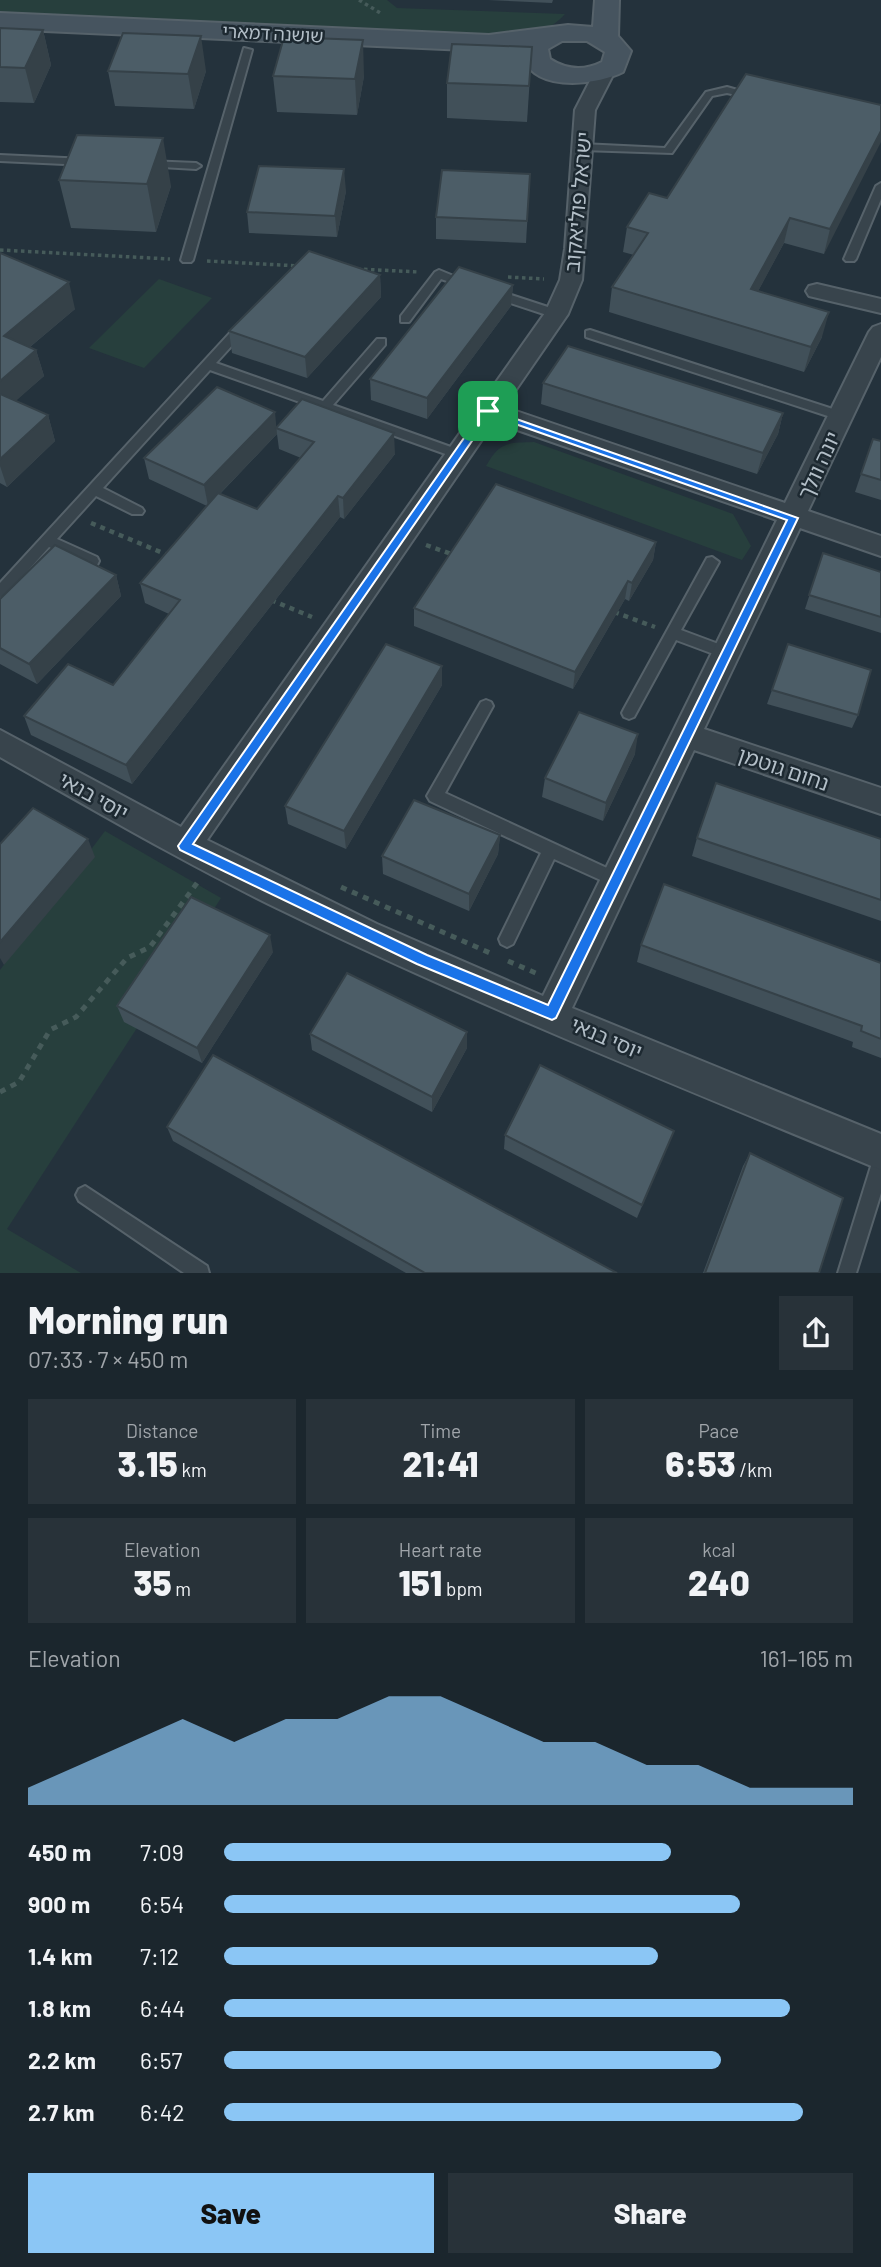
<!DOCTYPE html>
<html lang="en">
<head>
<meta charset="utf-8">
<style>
  :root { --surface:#1b262d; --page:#283239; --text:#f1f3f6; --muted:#a0a5aa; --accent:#8bc6f5 }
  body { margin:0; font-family:Barlow,"Noto Sans Hebrew",sans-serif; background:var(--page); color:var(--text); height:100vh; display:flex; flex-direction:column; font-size:26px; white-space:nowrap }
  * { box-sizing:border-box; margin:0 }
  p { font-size:23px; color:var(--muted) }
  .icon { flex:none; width:38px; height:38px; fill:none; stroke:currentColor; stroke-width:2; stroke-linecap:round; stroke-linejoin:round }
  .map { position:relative; height:1273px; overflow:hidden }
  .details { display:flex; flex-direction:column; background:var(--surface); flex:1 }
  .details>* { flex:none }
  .pin { position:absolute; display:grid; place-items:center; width:60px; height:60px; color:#fff; margin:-30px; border-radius:14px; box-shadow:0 4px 10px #0006 }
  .round { display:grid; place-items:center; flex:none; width:74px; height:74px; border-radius:0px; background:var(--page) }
  .summary { display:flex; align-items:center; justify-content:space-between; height:119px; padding:0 28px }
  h1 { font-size:38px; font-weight:800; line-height:52px }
  .figures { display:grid; grid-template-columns:repeat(3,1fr); gap:10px; height:119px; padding:7px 28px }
  .figures div { display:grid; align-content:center; border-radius:0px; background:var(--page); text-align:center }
  .figures b { font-size:35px; font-weight:800 }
  .figures small { font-size:19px; font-weight:400 }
  .figures p { font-size:19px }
  .chart { height:196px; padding:14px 28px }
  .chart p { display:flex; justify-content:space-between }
  .chart svg { width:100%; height:126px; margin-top:7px; fill:var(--accent); opacity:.7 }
  .button { display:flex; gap:14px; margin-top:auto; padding:14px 28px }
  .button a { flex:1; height:80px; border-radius:0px; background:var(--accent); color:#111; font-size:28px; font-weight:800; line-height:80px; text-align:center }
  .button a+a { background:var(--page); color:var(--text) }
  ul { padding:0 28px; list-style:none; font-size:23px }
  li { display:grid; grid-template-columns:112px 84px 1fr; align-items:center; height:52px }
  li i { height:18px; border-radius:9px; background:var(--accent) }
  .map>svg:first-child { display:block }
  .green { fill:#273f3d }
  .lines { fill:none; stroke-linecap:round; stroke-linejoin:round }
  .service-casing { stroke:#56626a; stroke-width:4 }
  .minor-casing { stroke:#56626a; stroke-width:4 }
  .secondary-casing { stroke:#56626a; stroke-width:4 }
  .path-far2 { stroke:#465b5a; stroke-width:3.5; stroke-dasharray:3.5 3.5; stroke-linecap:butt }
  .path-far1 { stroke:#465b5a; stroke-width:4.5; stroke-dasharray:5 5; stroke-linecap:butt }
  .path { stroke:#465b5a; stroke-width:5; stroke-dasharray:6 6; stroke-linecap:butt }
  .service { fill:#38444c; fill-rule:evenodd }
  .minor { fill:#38444c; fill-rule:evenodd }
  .secondary { fill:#46545f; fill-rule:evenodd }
  .wall { fill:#415059; fill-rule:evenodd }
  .shaded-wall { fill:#354148 }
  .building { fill:#4c5d67; stroke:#354148; stroke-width:2 }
  .route { fill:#1a73e8; stroke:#fff; stroke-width:2; fill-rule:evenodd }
  .labels { text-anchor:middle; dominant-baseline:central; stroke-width:5; stroke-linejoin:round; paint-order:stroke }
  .far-street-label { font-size:18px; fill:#b3bfc8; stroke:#1d2931 }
  .street-label { font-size:21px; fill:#b3bfc8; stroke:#1d2931 }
</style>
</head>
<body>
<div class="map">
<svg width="881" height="1273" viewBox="0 0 881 1273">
  <rect width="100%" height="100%" fill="#24323c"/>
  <g class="green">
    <path d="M0,0H387L397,8L565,14C549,32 532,34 508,36L0,12Z"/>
    <path d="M159,279L212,298L144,368L89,348Z"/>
    <path d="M534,442L733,514L751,546L742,560L486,466C500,441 508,443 534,442Z"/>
    <path d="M105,831L221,898L7,1229L81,1273H0V970Z"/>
  </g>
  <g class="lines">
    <defs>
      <g id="service">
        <path d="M244,48L252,50L193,260L191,262H183L181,260Z"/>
        <path d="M727,87L759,96L754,99L727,93L712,96L672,153L582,150L577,147L582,144L665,148L706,92Z"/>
        <path d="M0,155L86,159L91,162L86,165L0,161Z"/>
        <path d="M148,161L196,163L201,166L196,169L144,166V162Z"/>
        <path d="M881,183V199L856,259L854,261H846L844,259L876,186Z"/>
        <path d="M439,270L473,284L467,288L441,279L409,322H401V316L435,272Z"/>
        <path d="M496,290L560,311L562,314L556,318L492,297L490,294Z"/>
        <path d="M243,322L249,326L247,329L216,363L323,401L377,339H385V345L333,405L462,451L464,454L462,457H454L210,370L103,488L142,508L144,511L142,514H132L96,496L57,539L97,557L99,561L97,565H87L49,547L5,596L0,597V583L239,323Z"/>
        <path d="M590,330L845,413L847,416L845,419H837L586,337V331Z"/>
        <path d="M712,557L719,562L681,630L732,649L734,653L732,657L727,659L676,640L634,717L629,719L624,717L622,713L624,709L707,558Z"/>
        <path d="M486,700L491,702L493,706L445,793L622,875L624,880L622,885L616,887L554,859L513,944L507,947L501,944L499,939L541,853L430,801L427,796L481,702Z"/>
        <path d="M881,1154V1193L856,1273H838L872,1163L875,1157Z"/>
        <path d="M85,1186L207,1266L209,1273H184L79,1201L76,1195L79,1189Z"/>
      </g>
      <g id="minor">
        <path d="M605,65L615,71L595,110L582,280L568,314L504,407L785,503L869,332L873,327L881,324V357L808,511L881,536V556L800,528L704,729L881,788V814L694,750L572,1008L881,1134V1170C681,1087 478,1006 283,911C186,864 94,810 0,757V730L181,827L545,313L560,280L565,249L575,110L595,71ZM494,422L777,520L543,996L377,924L207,840Z"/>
        <path d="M817,284L881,299V313L809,296L806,291L809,286Z"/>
      </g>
      <path id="secondary" d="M595,0H619L618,36L631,51L623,72C596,86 523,94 523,48L489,51L0,29V13L489,35L568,25L593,27ZM562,41H587L605,52L602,62C584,71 567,70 550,59L548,49Z"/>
    </defs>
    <use href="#service" class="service-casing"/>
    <use href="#minor" class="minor-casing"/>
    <use href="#secondary" class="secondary-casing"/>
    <g class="path-far2">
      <path d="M359,0L382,14"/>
      <path d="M0,250L170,259"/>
      <path d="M207,261L300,266"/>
      <path d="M357,269L419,272"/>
      <path d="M508,277L544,279"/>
    </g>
    <g class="path-far1">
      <path d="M91,523L170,556"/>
      <path d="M426,545L454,555"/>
      <path d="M271,600L312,617"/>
      <path d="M614,612L655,627"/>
    </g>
    <g class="path">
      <path d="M341,887L490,953"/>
      <path d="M508,961L538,974"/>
      <path d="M0,1092L19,1082L50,1030L76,1017L127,958L150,947L197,883"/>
    </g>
    <use href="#service" class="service"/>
    <use href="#minor" class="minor"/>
    <use href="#secondary" class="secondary"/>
  </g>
  <g class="wall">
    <path d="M488,0H553L552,3Z"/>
    <path d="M0,28L43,30L51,65L34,103L0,102Z"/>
    <path d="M532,47L527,122L447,118V83Z"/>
    <path d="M108,71H206L194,109L115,106Z"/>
    <path d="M273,76H364L357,115L277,112Z"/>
    <path d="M881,105L824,254L784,243L758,291L822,337L804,372L609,312L612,287L634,255L623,252L627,227L667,198Z"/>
    <path d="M77,135L171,186L156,232L71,228L59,180Z"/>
    <path d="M530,174L526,243L436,239V217Z"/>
    <path d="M346,191L337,237L249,233L247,212Z"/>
    <path d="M0,253L75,309L30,347L36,350L44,376L15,401L48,415L55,441L7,487L0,483Z"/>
    <path d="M380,275L381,297L307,378L232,353L229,331Z"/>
    <path d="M513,285L511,306L427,419L371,400L370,379Z"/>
    <path d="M543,383L783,413L778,434L757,474L541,404Z"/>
    <path d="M277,427L395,454L344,519L340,517L132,784L31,735L24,716L113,685L169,614L145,603L140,583L207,506L149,479L144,458ZM277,434L279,449L301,458L257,509L220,494Z"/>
    <path d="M873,439L881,441V500L855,492Z"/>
    <path d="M656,542L653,560L629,601L625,599L573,689L414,626V608Z"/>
    <path d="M823,553L881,572V633L805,609Z"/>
    <path d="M116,575L121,596L37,684L0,664V599Z"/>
    <path d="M442,666V685L346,849L288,824L285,806Z"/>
    <path d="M772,690L858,715L852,728L767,704Z"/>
    <path d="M635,754L603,821L542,797L545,778Z"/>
    <path d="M500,835L498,854L469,911L383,874L382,856Z"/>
    <path d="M697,838L881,839V921L692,856Z"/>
    <path d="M641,945L881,963V1058L852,1047L853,1042L637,962Z"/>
    <path d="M273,952L202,1063L124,1022L117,1006Z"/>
    <path d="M467,1032V1048L432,1112L312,1050L310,1034Z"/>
    <path d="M167,1127L617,1273H406L173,1141Z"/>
    <path d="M505,1135L668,1145L637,1218L504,1149Z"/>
    <path d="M750,1153L819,1273H703L743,1166Z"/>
  </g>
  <g class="shaded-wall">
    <path d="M43,30L51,65L34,103L25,68Z"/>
    <path d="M201,36L206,71L194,109L188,74Z"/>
    <path d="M363,40L364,76L357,115L355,79Z"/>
    <path d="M881,131V142L824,254L830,229Z"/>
    <path d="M163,138L171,186L156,232L147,184Z"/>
    <path d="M344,169L346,191L337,237L335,216Z"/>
    <path d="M790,218L784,243L746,314L751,289Z"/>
    <path d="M380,275L381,297L307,378L305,357Z"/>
    <path d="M69,282L75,309L12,362L4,336Z"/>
    <path d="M513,285L511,306L427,419V398Z"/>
    <path d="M829,312L822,337L804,372L811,347Z"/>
    <path d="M36,350L44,376L0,415V381Z"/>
    <path d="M275,412L277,434L208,506L204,485Z"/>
    <path d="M783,413L778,434L757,474L763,453Z"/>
    <path d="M48,415L55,441L7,487L0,466V459Z"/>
    <path d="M394,433L395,454L344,519L343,498Z"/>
    <path d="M338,496L340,517L132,784L126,765Z"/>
    <path d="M656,542L653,560L629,601L632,583Z"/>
    <path d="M116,575L121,596L37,684L29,664Z"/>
    <path d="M628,581L625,599L573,689L575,672Z"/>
    <path d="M442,666V685L346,849L344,831Z"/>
    <path d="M638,734L635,754L603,821L606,803Z"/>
    <path d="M500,835L498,854L469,911V894Z"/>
    <path d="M88,839L95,857L4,965L0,958V942Z"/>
    <path d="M270,935L273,952L202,1063L197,1048Z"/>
    <path d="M467,1032V1048L432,1112V1097Z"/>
  </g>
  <g class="building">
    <path d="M0,28L43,30L25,68L0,67Z"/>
    <path d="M123,33L201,36L188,74L108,71Z"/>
    <path d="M284,37L363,40L355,79L273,76Z"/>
    <path d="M452,44L532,47L529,86L447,83Z"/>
    <path d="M746,74L881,105V131L830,229L790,218L751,289L829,312L811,347L612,287L648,233L627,227L649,193L667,198Z"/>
    <path d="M77,135L163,138L147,184L59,180Z"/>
    <path d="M259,166L344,169L335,216L247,212Z"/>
    <path d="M442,170L530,174L527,221L436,217Z"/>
    <path d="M309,251L380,275L305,357L229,331Z"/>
    <path d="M0,253L69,282L4,336L36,350L0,381Z"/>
    <path d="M459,267L513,285L427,398L370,379Z"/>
    <path d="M568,346L783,413L763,453L543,383Z"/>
    <path d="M217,387L275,412L204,485L144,458Z"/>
    <path d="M0,394L48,415L0,459Z"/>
    <path d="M302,399L394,433L343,498L338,496L126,765L24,716L68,664L113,685L180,600L140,583L218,493L257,509L314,442L276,428Z"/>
    <path d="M873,439L881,441V480L861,474Z"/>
    <path d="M496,484L656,542L632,583L628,581L575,672L414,608Z"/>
    <path d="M55,545L116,575L29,664L0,648V599Z"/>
    <path d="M823,553L881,572V617L809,595Z"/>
    <path d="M386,644L442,666L344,831L285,806Z"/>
    <path d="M788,644L871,670L858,715L772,690Z"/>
    <path d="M579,712L638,734L606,803L545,778Z"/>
    <path d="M716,783L881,839V900L697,838Z"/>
    <path d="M414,800L500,835L469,894L382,856Z"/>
    <path d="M33,808L88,839L0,942V844Z"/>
    <path d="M664,884L881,963V1039L861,1031L862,1026L641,945Z"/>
    <path d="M191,897L270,935L197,1048L117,1006Z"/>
    <path d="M347,973L467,1032L432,1097L310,1034Z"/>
    <path d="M213,1055L617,1273H425L167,1127Z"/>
    <path d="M540,1065L674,1131L642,1205L505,1135Z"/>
    <path d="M750,1153L843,1198L819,1273H705Z"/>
  </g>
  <path class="route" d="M485,408L798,518L556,1018L552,1020L417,964L180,850L178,846ZM490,415L787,520L548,1005L427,955L193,844Z"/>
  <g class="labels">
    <g class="far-street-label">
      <text transform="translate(273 33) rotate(3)">שושנה דמארי</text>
    </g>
    <g class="street-label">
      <text transform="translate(577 202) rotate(-85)">ישראל פוליאקוב</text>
      <text transform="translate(818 465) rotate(-65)">יונה וולך</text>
      <text transform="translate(784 768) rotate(19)">נחום גוטמן</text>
      <text transform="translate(94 795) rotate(29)">יוסי בנאי</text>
      <text transform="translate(607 1037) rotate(23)">יוסי בנאי</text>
    </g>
  </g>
</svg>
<div class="pin" style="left:488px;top:411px;background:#1e9e55"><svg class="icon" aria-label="arrive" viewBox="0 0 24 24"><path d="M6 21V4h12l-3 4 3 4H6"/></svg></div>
</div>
<section class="details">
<div class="summary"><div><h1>Morning run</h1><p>07:33 · 7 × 450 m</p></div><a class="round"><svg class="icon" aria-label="share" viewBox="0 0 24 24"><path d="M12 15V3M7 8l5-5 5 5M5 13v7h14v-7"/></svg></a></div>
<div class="figures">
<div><p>Distance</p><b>3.15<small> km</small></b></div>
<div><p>Time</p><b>21:41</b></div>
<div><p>Pace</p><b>6:53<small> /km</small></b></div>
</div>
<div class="figures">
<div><p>Elevation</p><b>35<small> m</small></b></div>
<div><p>Heart rate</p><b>151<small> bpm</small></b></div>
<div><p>kcal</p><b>240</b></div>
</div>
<div class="chart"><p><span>Elevation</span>161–165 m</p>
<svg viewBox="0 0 160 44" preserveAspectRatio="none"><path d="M0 44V38L10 30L20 22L30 14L40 22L50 14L60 14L70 6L80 6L90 14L100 22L110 22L120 30L130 30L140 38L150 38L160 38V44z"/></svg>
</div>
<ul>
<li><b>450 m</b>7:09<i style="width:71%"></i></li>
<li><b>900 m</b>6:54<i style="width:82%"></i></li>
<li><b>1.4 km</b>7:12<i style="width:69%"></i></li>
<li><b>1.8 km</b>6:44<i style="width:90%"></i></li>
<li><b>2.2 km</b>6:57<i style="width:79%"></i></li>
<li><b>2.7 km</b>6:42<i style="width:92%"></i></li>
</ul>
<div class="button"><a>Save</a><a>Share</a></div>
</section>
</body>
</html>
